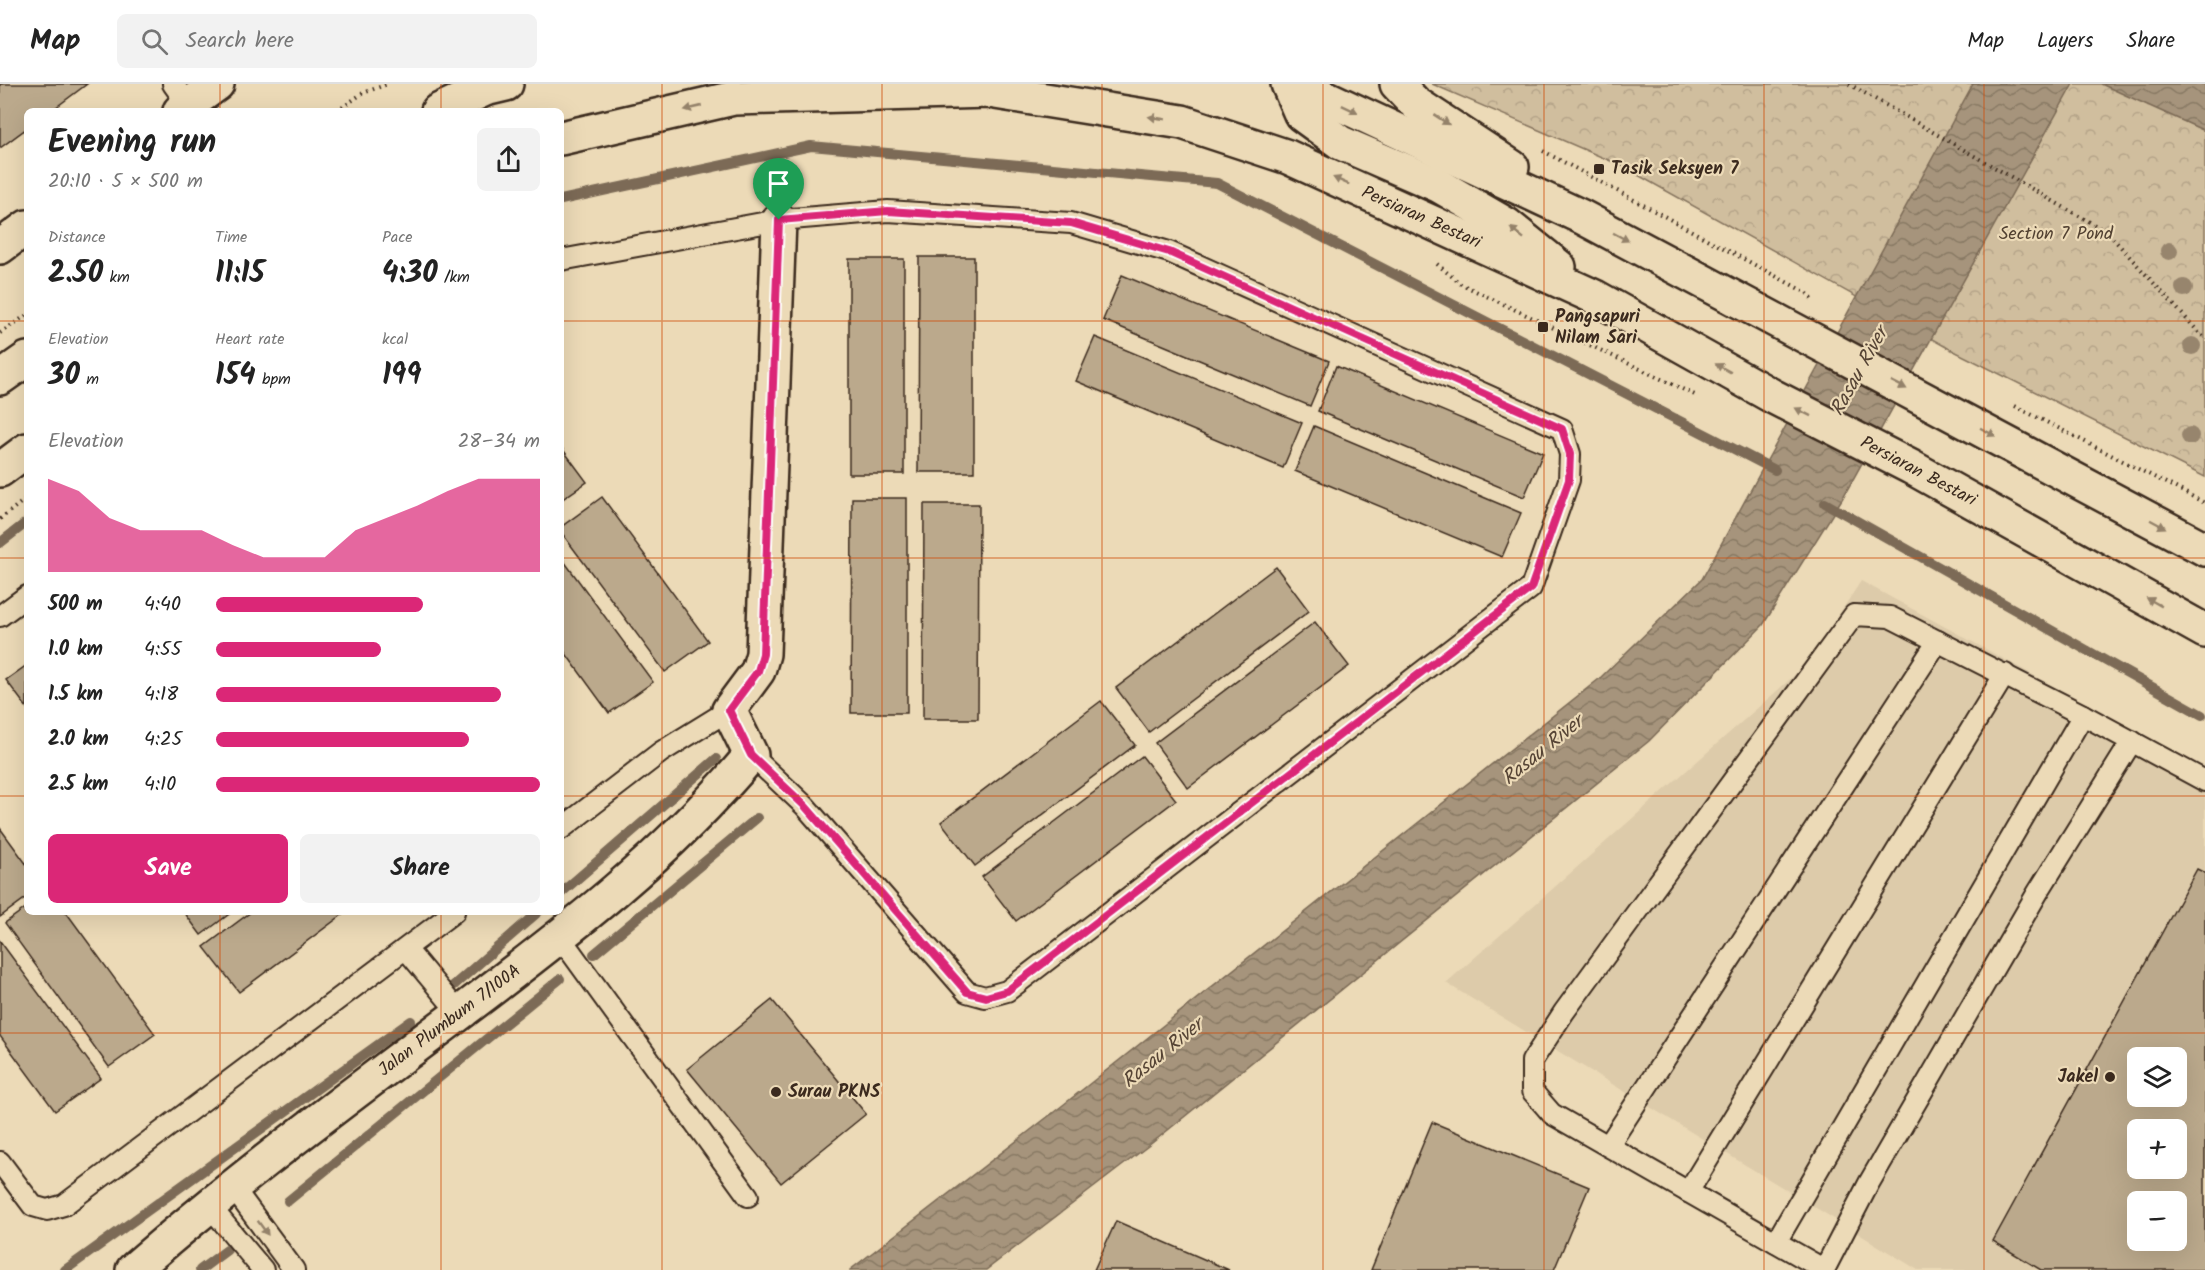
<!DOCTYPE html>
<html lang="en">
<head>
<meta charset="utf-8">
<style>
  :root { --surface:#fff; --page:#f2f2f2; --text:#222; --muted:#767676; --line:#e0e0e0; --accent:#db2777 }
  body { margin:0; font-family:Kalam,sans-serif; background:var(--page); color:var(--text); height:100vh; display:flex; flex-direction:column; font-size:22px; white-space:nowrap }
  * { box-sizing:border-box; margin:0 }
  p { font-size:20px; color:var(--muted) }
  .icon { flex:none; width:33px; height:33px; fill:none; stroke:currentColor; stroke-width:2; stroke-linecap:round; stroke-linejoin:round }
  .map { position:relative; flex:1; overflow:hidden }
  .drawer { position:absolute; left:24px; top:24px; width:540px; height:807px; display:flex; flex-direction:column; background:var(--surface); border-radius:9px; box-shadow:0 6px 24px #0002 }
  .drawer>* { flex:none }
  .tools { position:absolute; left:2127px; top:963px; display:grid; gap:12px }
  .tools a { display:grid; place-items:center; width:60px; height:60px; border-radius:9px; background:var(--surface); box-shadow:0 6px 24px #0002; font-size:30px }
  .pin { position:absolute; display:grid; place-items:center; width:51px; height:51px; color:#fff; margin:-62px -26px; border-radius:50% 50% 50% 0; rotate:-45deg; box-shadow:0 0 6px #0007 }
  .pin .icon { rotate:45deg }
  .round { display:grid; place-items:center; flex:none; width:63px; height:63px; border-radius:9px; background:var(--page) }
  .head { display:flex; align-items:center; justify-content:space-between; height:102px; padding:0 24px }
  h1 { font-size:33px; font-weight:800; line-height:45px }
  .stats { display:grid; grid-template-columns:repeat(3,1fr); gap:9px; height:102px; padding:6px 24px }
  .stats div { display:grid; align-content:center }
  .stats b { font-size:30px; font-weight:800 }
  .stats small { font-size:16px; font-weight:400 }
  .stats p { font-size:16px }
  .chart { height:168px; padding:12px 24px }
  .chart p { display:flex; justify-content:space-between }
  .chart svg { width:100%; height:108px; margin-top:6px; fill:var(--accent); opacity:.7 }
  .primary-button { display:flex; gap:12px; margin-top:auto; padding:12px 24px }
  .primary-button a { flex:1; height:69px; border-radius:9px; background:var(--accent); color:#fff; font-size:24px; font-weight:800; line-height:69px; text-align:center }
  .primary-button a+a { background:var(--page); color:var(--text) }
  ul { padding:0 24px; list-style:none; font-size:20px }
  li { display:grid; grid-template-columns:96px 72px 1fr; align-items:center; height:45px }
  li i { height:15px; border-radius:8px; background:var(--accent) }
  header { display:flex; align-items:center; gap:36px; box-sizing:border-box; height:84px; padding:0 30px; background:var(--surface); border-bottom:2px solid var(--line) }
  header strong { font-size:28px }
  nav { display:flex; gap:33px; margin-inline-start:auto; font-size:21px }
  .search { width:420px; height:54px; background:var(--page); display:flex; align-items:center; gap:15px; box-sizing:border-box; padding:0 21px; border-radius:9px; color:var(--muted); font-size:22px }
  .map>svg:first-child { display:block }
  .built { fill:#ddcbaa; fill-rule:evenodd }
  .park { fill:url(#park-crowns); stroke:#86745e; stroke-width:1.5 }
  .water { fill:url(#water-waves); stroke:#7b6a56; stroke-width:1.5 }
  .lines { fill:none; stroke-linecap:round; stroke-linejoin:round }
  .stream { stroke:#7b6a56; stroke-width:10 }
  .building { fill:#bba98c; stroke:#3b2a1e; stroke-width:1.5; fill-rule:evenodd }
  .service-casing { stroke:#3b2a1e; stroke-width:24 }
  .minor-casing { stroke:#3b2a1e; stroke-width:38 }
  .primary-casing { stroke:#3b2a1e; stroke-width:38 }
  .path { stroke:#3b2a1e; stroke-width:4; stroke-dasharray:1.5 4.5; stroke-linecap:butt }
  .service { stroke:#ecdab7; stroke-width:20 }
  .minor { stroke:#ecdab7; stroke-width:33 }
  .primary { stroke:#ecdab7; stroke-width:33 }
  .tree { fill:#97856d }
  .oneway { fill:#94826a }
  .route-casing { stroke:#fff; stroke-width:12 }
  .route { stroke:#db2777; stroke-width:8 }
  .grid { fill:none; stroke:#ce520f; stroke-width:1.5; stroke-opacity:0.55 }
  .poi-dot { fill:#3b2a1e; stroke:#ecdab7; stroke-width:2 }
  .labels { text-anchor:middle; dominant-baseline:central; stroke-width:4.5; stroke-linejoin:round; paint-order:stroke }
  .poi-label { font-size:18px; font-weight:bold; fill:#3b2a1e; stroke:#ecdab7; text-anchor:start }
  .street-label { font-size:18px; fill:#3b2a1e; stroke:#ecdab7 }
  .park-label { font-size:18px; fill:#514031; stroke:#ecdab7 }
  .water-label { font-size:20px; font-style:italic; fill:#564435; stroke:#ecdab7 }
</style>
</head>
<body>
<header>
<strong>Map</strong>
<div class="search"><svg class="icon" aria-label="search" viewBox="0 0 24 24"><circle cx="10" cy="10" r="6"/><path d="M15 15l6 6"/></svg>Search here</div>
<nav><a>Map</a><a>Layers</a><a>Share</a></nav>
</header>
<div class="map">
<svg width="2205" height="1186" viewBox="0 0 2205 1186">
  <defs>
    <pattern id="park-crowns" width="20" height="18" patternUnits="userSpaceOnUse" patternTransform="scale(1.5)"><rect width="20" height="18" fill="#d0be9e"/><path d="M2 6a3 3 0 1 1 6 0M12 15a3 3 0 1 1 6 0" fill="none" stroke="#b4a388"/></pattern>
    <pattern id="water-waves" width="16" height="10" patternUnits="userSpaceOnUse" patternTransform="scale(1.5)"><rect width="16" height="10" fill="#a6947b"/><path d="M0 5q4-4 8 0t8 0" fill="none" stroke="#887964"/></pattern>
  </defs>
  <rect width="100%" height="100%" fill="#ecdab7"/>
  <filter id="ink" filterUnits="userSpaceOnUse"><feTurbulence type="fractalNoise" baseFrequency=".0167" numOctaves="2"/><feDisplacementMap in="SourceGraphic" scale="12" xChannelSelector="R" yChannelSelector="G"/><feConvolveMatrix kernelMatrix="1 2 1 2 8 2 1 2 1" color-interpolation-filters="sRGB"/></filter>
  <g filter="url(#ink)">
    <path class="built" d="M1861,497L2205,685V1186H1918L1446,899L1805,582ZM2138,974H2176V1012H2138ZM2138,1046H2176V1084H2138ZM2138,1118H2176V1156H2138Z"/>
    <path class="park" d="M1432,0H2205V393L1948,264L1620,81Z"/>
    <g class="water">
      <path d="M1973,0H2073L1842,415L1763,541L1649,657L1152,1059L986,1186H850L1063,1021L1599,595L1702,495Z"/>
      <path d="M2101,0H2205V47Z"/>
    </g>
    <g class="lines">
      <g class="stream">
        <path d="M561,116L811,62L1217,99L1775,386"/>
        <path d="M1825,419L2202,631"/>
        <path d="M0,459L27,438"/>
        <path d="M561,809L716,675"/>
        <path d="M594,870L757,734"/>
        <path d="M453,902L538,828"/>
        <path d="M288,1117L560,895"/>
        <path d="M65,1186L411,937"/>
        <path d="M200,1186L227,1166"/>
      </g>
    </g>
    <g class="building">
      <path d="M0,0H87L51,27H27V44L0,64Z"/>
      <path d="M919,173H974V388H918Z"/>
      <rect x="849" y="175" width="55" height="215"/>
      <path d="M1122,191L1329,277L1310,322L1103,236Z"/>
      <path d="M1095,253L1302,339L1283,384L1076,297Z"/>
      <path d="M1336,282L1543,369L1524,413L1318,327Z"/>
      <path d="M1314,342L1521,429L1502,473L1295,387Z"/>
      <path d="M561,363L587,398L561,416Z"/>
      <path d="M602,413L708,557L665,588L561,448V443Z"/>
      <path d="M852,414H907V629H851Z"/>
      <path d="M924,420H979L978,635H923Z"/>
      <path d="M561,473L653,598L609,629L561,563Z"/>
      <path d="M1276,483L1309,527L1149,648L1116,604Z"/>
      <path d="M1315,538L1349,582L1188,704L1155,659Z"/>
      <path d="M27,581V624L6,596Z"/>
      <path d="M1101,617L1135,661L975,782L941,738Z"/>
      <path d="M1142,672L1176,716L1016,837L982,793Z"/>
      <path d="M0,744L27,781V813L0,833Z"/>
      <path d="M2197,785L2205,789V1186H2041L1993,1157ZM2138,974H2176V1012H2138ZM2138,1046H2176V1084H2138ZM2138,1118H2176V1156H2138Z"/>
      <path d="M27,823V828H66L155,950L109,983L5,839Z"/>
      <path d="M184,828H232L201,851Z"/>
      <path d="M251,828H346L239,908L204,863Z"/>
      <path d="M0,857L101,994L55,1027L0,952Z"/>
      <path d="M772,916L866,1030L781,1099L687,985Z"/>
      <path d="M1432,1038L1589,1103L1554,1186H1371Z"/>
      <path d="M1116,1137L1229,1186H1094Z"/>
    </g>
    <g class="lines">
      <defs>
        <g id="service">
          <path d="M173,0L188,21"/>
          <path d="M561,176L779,136L888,127L1071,139L1169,168L1562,345L1570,370L1569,396L1531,504L1007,907L985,913L967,908L805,722L751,671"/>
          <path d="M0,532L27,512"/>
          <path d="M561,745L661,668L729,626"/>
          <path d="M560,853L748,1112"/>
          <path d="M406,865L460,930"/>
          <path d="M1608,1062L1938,557"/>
          <path d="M0,1078L33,1122L47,1126L64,1121L454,828"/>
          <path d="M232,1102L294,1186"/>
          <path d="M1688,1108L2005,590"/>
          <path d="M208,1120L263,1186"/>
          <path d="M1776,1158L2083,631"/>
          <path d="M1823,1185L1552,1030L1532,1007V977L1564,928L1854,531L1890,533L2083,631L2205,697"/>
          <path d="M1824,1186L1869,1099L2038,808L2132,657"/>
        </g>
        <g id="minor">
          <path d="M180,27L217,0"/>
          <path d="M0,163L27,143"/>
          <path d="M133,1186C239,1093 352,1011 464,926C568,847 667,772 751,671L729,626L758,587L763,570L779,136"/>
        </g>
        <g id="primary">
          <path d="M1288,0L1301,30L1341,59L1438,101L1507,141L1559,183"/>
          <path d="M1297,0L1582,133L2205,465"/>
          <path d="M1397,0L1415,19L1512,83"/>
          <path d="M438,27L485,5L506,0"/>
          <path d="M561,54L734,14L989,7L1182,38L1288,73L1595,213L1774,313L1911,383L2205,547"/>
          <path d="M0,294L27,275"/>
          <path d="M0,386L27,366"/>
        </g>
      </defs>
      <use href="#service" class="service-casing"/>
      <use href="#minor" class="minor-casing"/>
      <use href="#primary" class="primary-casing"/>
      <g class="path">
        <path d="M1849,0L2107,148L2205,255"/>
        <path d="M337,27L363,9L388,0"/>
        <path d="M1543,67L1807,209L1812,215"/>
        <path d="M1437,180L1461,200L1697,312"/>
        <path d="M0,249L27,231"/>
        <path d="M2015,322L2205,419"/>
        <path d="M0,435L27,414"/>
      </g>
      <use href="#service" class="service"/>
      <use href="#minor" class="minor"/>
      <use href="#primary" class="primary"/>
    </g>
    <g class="tree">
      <circle cx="2169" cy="167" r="9"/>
      <circle cx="2184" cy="204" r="9"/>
      <circle cx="2192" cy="262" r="9"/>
      <circle cx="2190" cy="352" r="9"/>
    </g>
    <defs><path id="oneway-solid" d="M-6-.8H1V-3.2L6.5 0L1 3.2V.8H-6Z" transform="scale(1.5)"/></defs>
    <g class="oneway">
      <use href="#oneway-solid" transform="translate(693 24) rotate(167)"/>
      <use href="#oneway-solid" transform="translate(1350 25) rotate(25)"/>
      <use href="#oneway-solid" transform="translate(1157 34) rotate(-171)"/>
      <use href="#oneway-solid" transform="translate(1442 36) rotate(33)"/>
      <use href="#oneway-solid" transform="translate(1341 97) rotate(-156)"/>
      <use href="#oneway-solid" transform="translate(1517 149) rotate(-141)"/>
      <use href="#oneway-solid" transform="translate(1621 153) rotate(28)"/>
      <use href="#oneway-solid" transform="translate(1723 284) rotate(-151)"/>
      <use href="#oneway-solid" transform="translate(1899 301) rotate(27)"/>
      <use href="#oneway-solid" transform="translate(1803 328) rotate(-153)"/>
      <use href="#oneway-solid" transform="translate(1988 348) rotate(28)"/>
      <use href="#oneway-solid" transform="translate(2158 440) rotate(28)"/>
      <use href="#oneway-solid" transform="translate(2154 518) rotate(-151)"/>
      <use href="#oneway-solid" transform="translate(263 1144) rotate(54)"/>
    </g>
  </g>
  <g class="lines" filter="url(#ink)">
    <defs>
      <path id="route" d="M888,127L1071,139L1169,168L1562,345L1570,370L1569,396L1531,504L1007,907L986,913L967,908L805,722L751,671L729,626L758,587L763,570L779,136Z"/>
    </defs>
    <use href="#route" class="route-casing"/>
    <use href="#route" class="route"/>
  </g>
  <path class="grid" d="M220,0V27M441,0V27M662,0V1186M882,0V1186M1102,0V1186M1323,0V1186M1544,0V1186M1764,0V1186M1984,0V1186M0,237H27M561,237H2205M0,474H27M561,474H2205M0,712H27M561,712H2205M220,828V1186M441,828V1186M0,949H2205"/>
  <g class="poi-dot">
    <rect x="1593" y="79" width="12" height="12" rx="3"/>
    <rect x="1537" y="237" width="12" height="12" rx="3"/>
    <circle cx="2110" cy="993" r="6"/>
    <circle cx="776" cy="1008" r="6"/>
  </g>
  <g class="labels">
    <g class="poi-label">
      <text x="1611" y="85">Tasik Seksyen 7</text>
      <text x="1555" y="233">Pangsapuri<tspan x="1555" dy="21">Nilam Sari</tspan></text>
      <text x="2098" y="993" text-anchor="end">Jakel</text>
      <text x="788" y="1008">Surau PKNS</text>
    </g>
    <g class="street-label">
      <text transform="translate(1421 134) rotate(24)">Persiaran Bestari</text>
      <text transform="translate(1918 388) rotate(28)">Persiaran Bestari</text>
      <text transform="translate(450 937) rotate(-37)">Jalan Plumbum 7/100A</text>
    </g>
    <g class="park-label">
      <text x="2056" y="150">Section 7 Pond</text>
    </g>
    <g class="water-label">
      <text transform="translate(1860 288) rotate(-61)">Rasau River</text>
      <text transform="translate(1543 667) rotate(-39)">Rasau River</text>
      <text transform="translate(1163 970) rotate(-39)">Rasau River</text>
    </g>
  </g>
</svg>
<div class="tools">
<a><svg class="icon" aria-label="layers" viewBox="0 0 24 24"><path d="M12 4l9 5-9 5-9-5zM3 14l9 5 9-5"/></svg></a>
<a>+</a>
<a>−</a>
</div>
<div class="pin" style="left:779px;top:136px;background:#1e9e55"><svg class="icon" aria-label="arrive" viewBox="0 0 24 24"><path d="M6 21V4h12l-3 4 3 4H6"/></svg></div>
<section class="drawer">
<div class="head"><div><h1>Evening run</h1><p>20:10 · 5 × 500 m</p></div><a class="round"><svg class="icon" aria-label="share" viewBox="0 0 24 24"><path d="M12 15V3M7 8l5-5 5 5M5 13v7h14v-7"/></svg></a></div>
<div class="stats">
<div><p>Distance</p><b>2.50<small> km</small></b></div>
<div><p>Time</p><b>11:15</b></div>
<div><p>Pace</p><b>4:30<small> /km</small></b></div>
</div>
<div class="stats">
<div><p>Elevation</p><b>30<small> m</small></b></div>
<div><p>Heart rate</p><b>154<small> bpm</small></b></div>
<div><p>kcal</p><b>199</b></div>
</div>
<div class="chart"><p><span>Elevation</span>28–34 m</p>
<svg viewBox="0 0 160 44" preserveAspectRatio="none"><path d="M0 44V6L10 11L20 22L30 27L40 27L50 27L60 33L70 38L80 38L90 38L100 27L110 22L120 17L130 11L140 6L150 6L160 6V44z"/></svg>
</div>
<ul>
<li><b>500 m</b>4:40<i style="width:64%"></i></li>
<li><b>1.0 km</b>4:55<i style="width:51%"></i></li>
<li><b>1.5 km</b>4:18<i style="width:88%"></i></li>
<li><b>2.0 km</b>4:25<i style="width:78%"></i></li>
<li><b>2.5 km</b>4:10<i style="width:100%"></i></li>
</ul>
<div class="primary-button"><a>Save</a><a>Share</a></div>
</section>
</div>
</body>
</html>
